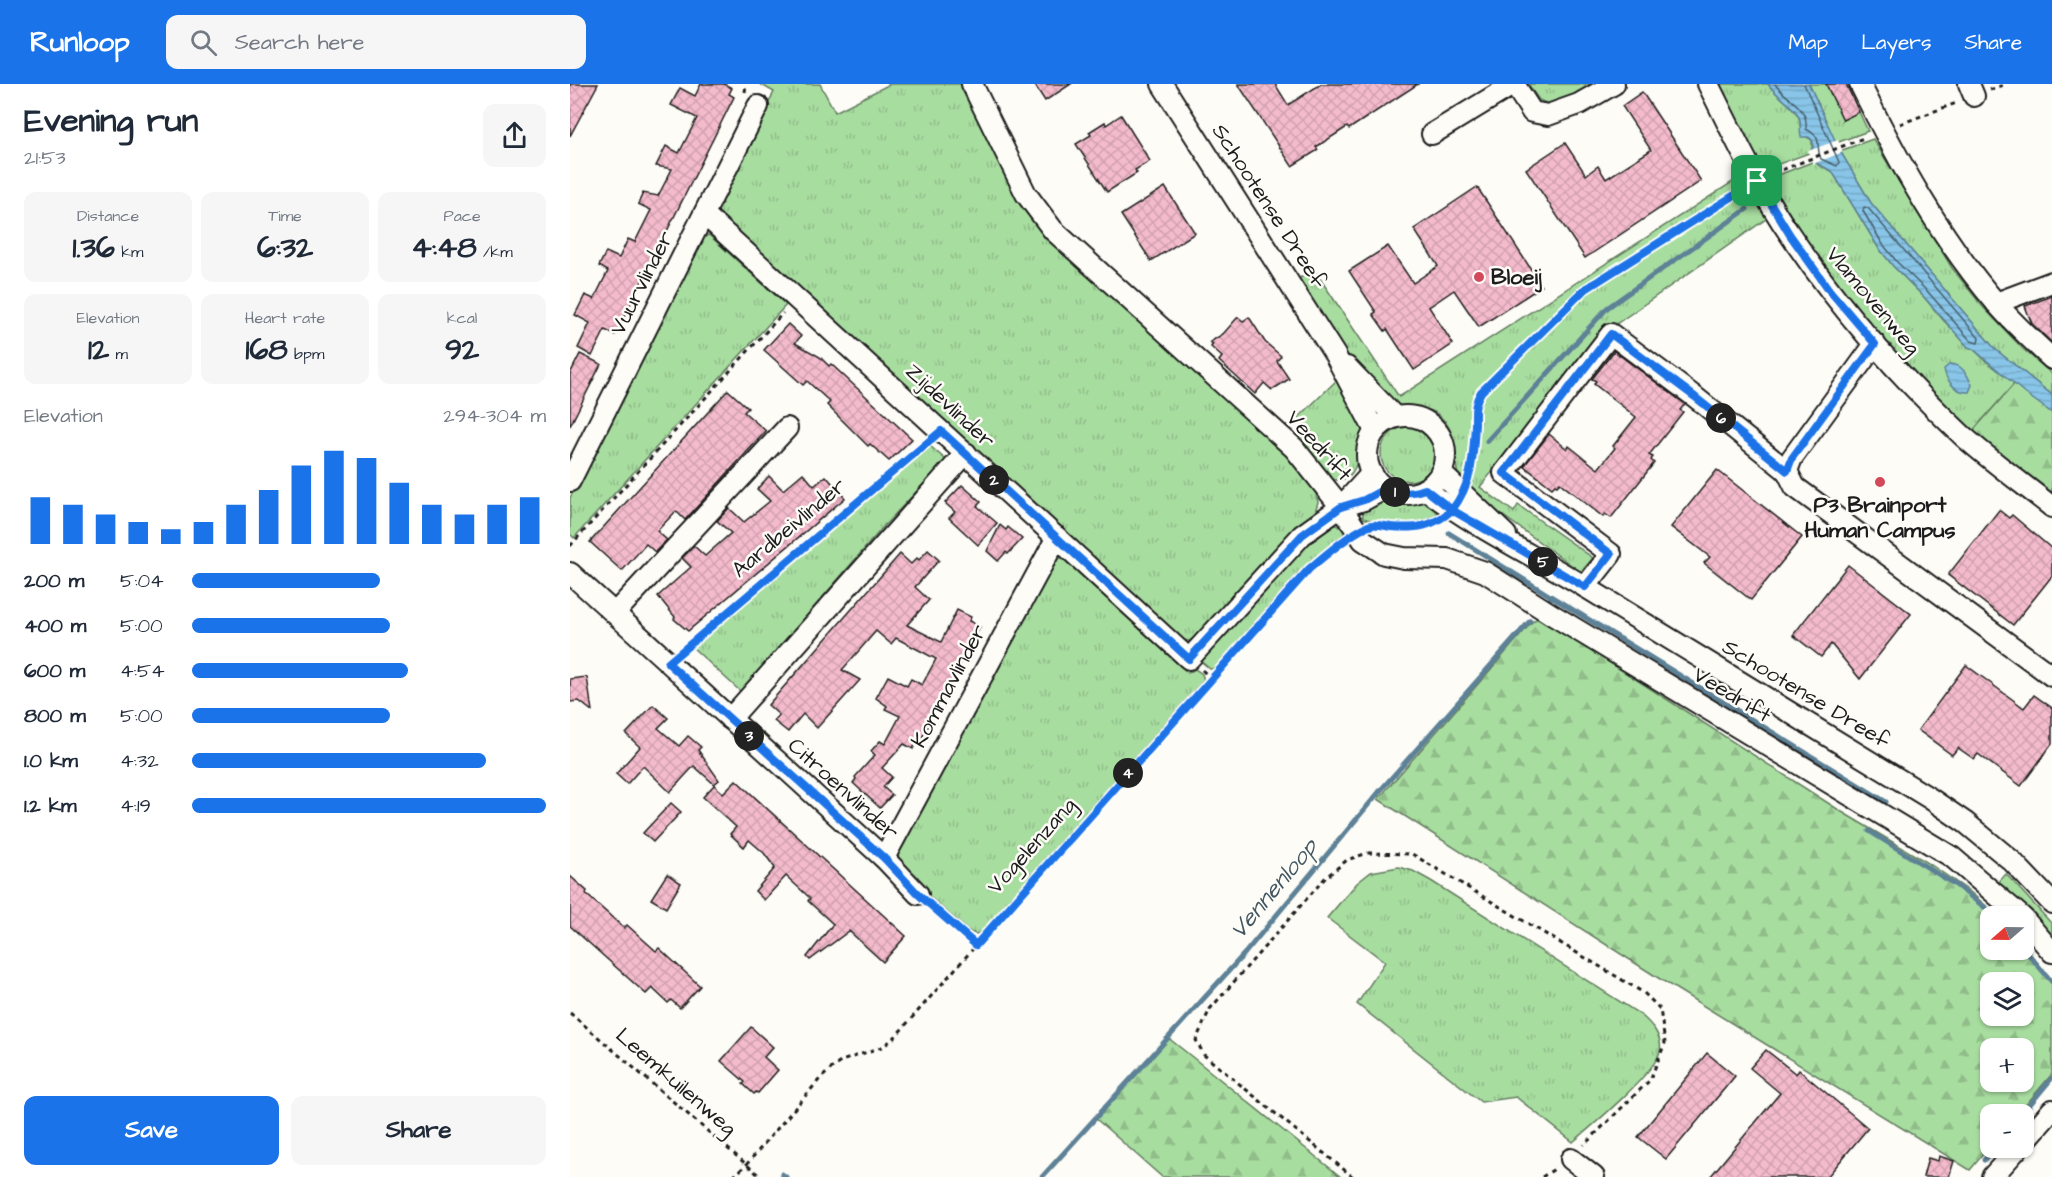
<!DOCTYPE html>
<html lang="en">
<head>
<meta charset="utf-8">
<style>
  :root { --surface:#fff; --page:#f6f6f7; --text:#1f2937; --muted:#747a83; --accent:#1a73e8 }
  body { margin:0; font-family:"Architects Daughter",sans-serif; background:var(--page); color:var(--text); height:100vh; display:flex; flex-direction:column; font-size:22px; white-space:nowrap }
  * { box-sizing:border-box; margin:0 }
  p { font-size:20px; color:var(--muted) }
  .icon { flex:none; width:33px; height:33px; fill:none; stroke:currentColor; stroke-width:2; stroke-linecap:round; stroke-linejoin:round }
  .map { position:relative; flex:1; overflow:hidden }
  .sheet { display:flex; flex-direction:column; background:var(--surface); width:570px }
  .sheet>* { flex:none }
  .needle { width:39px; rotate:250deg }
  .buttons { position:absolute; left:1410px; top:822px; display:grid; gap:12px }
  .buttons a { display:grid; place-items:center; width:54px; height:54px; border-radius:12px; background:var(--surface); box-shadow:0 2px 4px #0004; font-size:30px }
  .pin { position:absolute; display:grid; place-items:center; width:51px; height:51px; color:#fff; margin:-26px; border-radius:12px; box-shadow:0 3px 9px #0006 }
  .km { position:absolute; width:30px; height:30px; margin:-15px; border-radius:50%; background:#222; color:#fff; font-size:16px; line-height:30px; text-align:center }
  .round { display:grid; place-items:center; flex:none; width:63px; height:63px; border-radius:12px; background:var(--page) }
  .summary { display:flex; align-items:center; justify-content:space-between; height:102px; padding:0 24px }
  h1 { font-size:33px; font-weight:700; line-height:45px }
  .metrics { display:grid; grid-template-columns:repeat(3,1fr); gap:9px; height:102px; padding:6px 24px }
  .metrics div { display:grid; align-content:center; border-radius:12px; background:var(--page); text-align:center }
  .metrics b { font-size:30px; font-weight:700 }
  .metrics small { font-size:16px; font-weight:400 }
  .metrics p { font-size:16px }
  .chart { height:168px; padding:12px 24px }
  .chart p { display:flex; justify-content:space-between }
  .chart svg { width:100%; height:108px; margin-top:6px; stroke:var(--accent); stroke-width:6 }
  .button { display:flex; gap:12px; margin-top:auto; padding:12px 24px }
  .button a { flex:1; height:69px; border-radius:12px; background:var(--accent); color:#fff; font-size:24px; font-weight:700; line-height:69px; text-align:center }
  .button a+a { background:var(--page); color:var(--text) }
  ul { padding:0 24px; list-style:none; font-size:20px }
  li { display:grid; grid-template-columns:96px 72px 1fr; align-items:center; height:45px }
  li i { height:15px; border-radius:8px; background:var(--accent) }
  header { display:flex; align-items:center; gap:36px; box-sizing:border-box; height:84px; padding:0 30px; background:var(--accent); color:#fff }
  header strong { font-size:28px }
  nav { display:flex; gap:33px; margin-inline-start:auto; font-size:21px }
  .search { width:420px; height:54px; background:var(--page); display:flex; align-items:center; gap:15px; box-sizing:border-box; padding:0 21px; border-radius:12px; color:var(--muted); font-size:22px }
  main { display:flex; flex:1; min-height:0 }
  .map>svg:first-child { display:block }
  .grass { fill:url(#grass-tufts); stroke:#627c5e; stroke-width:1.5 }
  .forest { fill:url(#forest-firs); stroke:#627c5e; stroke-width:1.5; fill-rule:evenodd }
  .water { fill:url(#water-rules); stroke:#5d8196; stroke-width:1.5 }
  .pier { fill:#fdfcf7 }
  .lines { fill:none; stroke-linecap:round; stroke-linejoin:round }
  .shore { stroke:#47606e; stroke-width:1.5 }
  .stream { stroke:#5d8196; stroke-width:5 }
  .building { fill:url(#building-cross-hatch); stroke:#1c1c1c; stroke-width:1.5 }
  .minor-casing { stroke:#1c1c1c; stroke-width:24 }
  .path { stroke:#1c1c1c; stroke-width:3; stroke-dasharray:4.5 4.5; stroke-linecap:butt }
  .minor { stroke:#fdfcf7; stroke-width:20 }
  .route-casing { stroke:#fff; stroke-width:12 }
  .route { stroke:#1a73e8; stroke-width:8 }
  .poi-dot { fill:#d1495b; stroke:#fdfcf7; stroke-width:2 }
  .labels { text-anchor:middle; dominant-baseline:central; stroke-width:5; stroke-linejoin:round; paint-order:stroke }
  .street-label { font-size:22px; fill:#1c1c1c; stroke:#fdfcf7 }
  .poi-label { font-size:22px; font-weight:bold; fill:#1c1c1c; stroke:#fdfcf7; text-anchor:start }
  .water-label { font-size:24px; font-style:italic; fill:#425763; stroke:#fdfcf7 }
</style>
</head>
<body>
<header>
<strong>Runloop</strong>
<div class="search"><svg class="icon" aria-label="search" viewBox="0 0 24 24"><circle cx="10" cy="10" r="6"/><path d="M15 15l6 6"/></svg>Search here</div>
<nav><a>Map</a><a>Layers</a><a>Share</a></nav>
</header>
<main>
<section class="sheet">
<div class="summary"><div><h1>Evening run</h1><p>21:53</p></div><a class="round"><svg class="icon" aria-label="share" viewBox="0 0 24 24"><path d="M12 15V3M7 8l5-5 5 5M5 13v7h14v-7"/></svg></a></div>
<div class="metrics">
<div><p>Distance</p><b>1.36<small> km</small></b></div>
<div><p>Time</p><b>6:32</b></div>
<div><p>Pace</p><b>4:48<small> /km</small></b></div>
</div>
<div class="metrics">
<div><p>Elevation</p><b>12<small> m</small></b></div>
<div><p>Heart rate</p><b>168<small> bpm</small></b></div>
<div><p>kcal</p><b>92</b></div>
</div>
<div class="chart"><p><span>Elevation</span>294–304 m</p>
<svg viewBox="0 0 160 44" preserveAspectRatio="none"><path d="M5 44V25M15 44V28M25 44V32M35 44V35M45 44V38M55 44V35M65 44V28M75 44V22M85 44V12M95 44V6M105 44V9M115 44V19M125 44V28M135 44V32M145 44V28M155 44V25"/></svg>
</div>
<ul>
<li><b>200 m</b>5:04<i style="width:53%"></i></li>
<li><b>400 m</b>5:00<i style="width:56%"></i></li>
<li><b>600 m</b>4:54<i style="width:61%"></i></li>
<li><b>800 m</b>5:00<i style="width:56%"></i></li>
<li><b>1.0 km</b>4:32<i style="width:83%"></i></li>
<li><b>1.2 km</b>4:19<i style="width:100%"></i></li>
</ul>
<div class="button"><a>Save</a><a>Share</a></div>
</section>
<div class="map">
<svg width="1482" height="1093" viewBox="0 0 1482 1093">
  <defs>
    <pattern id="grass-tufts" width="24" height="20" patternUnits="userSpaceOnUse" patternTransform="scale(1.5)"><rect width="24" height="20" fill="#a8dda0"/><path d="M3 7l-1-3M5 7V3M7 7l1-3M15 17l-1-3M17 17v-4M19 17l1-3" fill="none" stroke="#90bd89"/></pattern>
    <pattern id="forest-firs" width="22" height="20" patternUnits="userSpaceOnUse" patternTransform="scale(1.5)"><rect width="22" height="20" fill="#a8dda0"/><path d="M5 1l3.5 6h-7zM16 11l3.5 6h-7z" fill="#90bd89"/></pattern>
    <pattern id="water-rules" width="6" height="5" patternUnits="userSpaceOnUse" patternTransform="scale(1.5)"><rect width="6" height="5" fill="#88c5e8"/><path d="M0 2.5h6" fill="none" stroke="#75a9c6"/></pattern>
    <pattern id="building-cross-hatch" width="8" height="8" patternUnits="userSpaceOnUse" patternTransform="scale(1.5)"><rect width="8" height="8" fill="#f4bbcd"/><path d="M0 0l8 8M0 8l8-8" fill="none" stroke="#d1a0af"/></pattern>
  </defs>
  <rect width="100%" height="100%" fill="#fdfcf7"/>
  <filter id="ink" filterUnits="userSpaceOnUse"><feTurbulence type="fractalNoise" baseFrequency=".0167" numOctaves="2"/><feDisplacementMap in="SourceGraphic" scale="12" xChannelSelector="R" yChannelSelector="G"/><feConvolveMatrix kernelMatrix="1 2 1 2 8 2 1 2 1" color-interpolation-filters="sRGB"/></filter>
  <g filter="url(#ink)">
    <g class="grass">
      <path d="M190,0H250L265,28L320,0H394L447,108L707,357L733,387L746,408L748,418L745,428L718,451L628,552L619,557L609,555L149,134L147,120L204,8Z"/>
      <path d="M958,0H1030L983,22L969,16Z"/>
      <path d="M1146,0H1198C1206,12 1233,27 1230,42L1235,52L1242,56V68L1192,86Z"/>
      <path d="M1239,0H1276L1298,47L1266,59Z"/>
      <path d="M1303,55L1382,184L1413,223L1453,265L1482,290V311L1425,265L1301,119L1270,67Z"/>
      <path d="M1245,77L1248,81L1262,87L1308,163L1323,182L1353,212L1374,237L1417,278L1445,299L1402,348L1369,317L1295,237L1227,149L1198,99L1203,93Z"/>
      <path d="M1181,86L1206,128L1032,250L910,403L944,428L948,421L1023,474L1011,488L900,408C897,405 893,401 891,397C881,380 891,361 876,339C872,334 868,329 862,327C850,322 838,323 826,321L781,276L727,195L745,187L829,313Z"/>
      <path d="M139,151L216,221L4,454L0,450V414L133,153Z"/>
      <path d="M768,295L794,341C794,349 791,357 790,365C787,384 781,400 760,395L723,355L736,342L728,334Z"/>
      <circle cx="838" cy="370" r="27"/>
      <path d="M359,361L376,376L314,442L171,608L121,562Z"/>
      <path d="M814,414L834,419H861L872,426C854,445 816,442 793,434C791,421 804,419 814,414Z"/>
      <path d="M758,440H764L776,446L773,451L729,489L645,585H640L627,574L733,454Z"/>
      <path d="M491,473L618,589L625,585L632,590L634,596L413,847C408,852 404,850 398,847L352,806L328,778L327,772L484,476Z"/>
      <path d="M829,783L843,787L861,797L1071,931C1081,940 1093,952 1090,967C1087,987 1021,1043 1003,1058L946,1013L911,1018L787,920L815,878L757,834L787,799L801,788Z"/>
      <path d="M1436,790L1482,840V861L1425,802Z"/>
    </g>
    <g class="forest">
      <path d="M1445,299L1482,329V415L1402,348Z"/>
      <path d="M969,533L1272,728L1358,779L1399,807L1428,832H1420V866H1454V862L1482,896V990L1448,1030H1420V1062L1400,1086L1090,895L808,715L962,538ZM1420,898H1454V932H1420ZM1420,964H1454V998H1420Z"/>
      <path d="M597,953L616,968L771,1093H592L525,1034Z"/>
    </g>
    <g class="water">
      <path d="M1198,0H1239L1270,67L1301,119L1425,265L1482,311V329L1456,310L1403,265L1398,263L1353,212L1323,182L1308,163L1262,87L1246,79L1241,66C1245,62 1244,56 1238,53H1231C1229,46 1232,40 1229,33C1225,22 1206,12 1198,0Z"/>
      <path d="M1380,280C1393,281 1397,290 1402,301L1399,308C1386,309 1376,297 1374,285Z"/>
    </g>
    <path class="pier" d="M1268,56L1273,68L1243,80L1238,67Z"/>
    <g class="lines">
      <g class="shore">
        <path d="M1205,0C1216,16 1239,22 1236,45C1255,55 1244,60 1251,75L1267,82L1269,78L1234,0"/>
        <path d="M1294,123L1298,124L1409,254L1408,259L1401,257L1358,208L1327,178L1312,159L1293,127Z"/>
      </g>
      <g class="stream">
        <path d="M917,357L1037,224L1177,125"/>
        <path d="M879,449L982,513L977,518"/>
        <path d="M982,513L1316,718"/>
        <path d="M1299,747L1387,802L1426,832"/>
        <path d="M1454,865L1482,898"/>
        <path d="M1452,1030L1482,994"/>
        <path d="M1414,1076L1424,1064"/>
        <path d="M212,1090L216,1093"/>
        <path d="M472,1093L675,869L809,708L960,537"/>
      </g>
    </g>
    <g class="building">
      <path d="M0,0H28L0,52Z"/>
      <path d="M131,0H154L162,4L159,10L164,13L45,251L35,246L22,272L8,264L20,239L5,231L15,211L24,215L38,187L29,182L36,168L49,174L58,155L65,158L81,126L68,120L73,109L88,112L102,85L86,82L96,62L109,69L127,34L101,21L110,4L125,12Z"/>
      <path d="M464,0H501L475,17Z"/>
      <path d="M668,0H705L718,21L751,0H848L779,45L777,43L746,63L748,66L722,82Z"/>
      <path d="M1256,0H1276L1289,28L1273,36Z"/>
      <path d="M1072,8L1131,97L1015,174L956,85L995,59L1016,91L1028,82L1036,95L1081,66L1052,22Z"/>
      <path d="M551,31L580,77L565,86L567,89L537,108L506,60L521,51L519,48L535,38L536,41Z"/>
      <path d="M595,103L625,149L581,177L551,131Z"/>
      <path d="M907,103L972,202L909,243L884,206L859,223L883,260L844,286L817,245L815,247L803,230L806,228L779,187L818,162L843,199L868,182L844,145Z"/>
      <path d="M1482,212V259L1462,240L1455,222Z"/>
      <path d="M668,233L673,237L679,233L695,258L711,272L707,277L719,295L702,306L694,299L685,310L649,277L652,273L641,263L643,260L640,258L653,250Z"/>
      <path d="M218,240L231,252L225,259L250,273L259,282L261,280L342,355L319,377L300,360L298,362L257,321L260,318L237,297L233,301L194,266Z"/>
      <path d="M1044,267L1115,320L1110,326L1113,328L1079,371L1083,373L1081,376L1084,379L1041,434L1035,430L1033,433L990,399L987,402L985,401L982,404L954,382L979,350L997,365L999,362L1028,385L1045,364L1043,362L1066,333L1024,300L1026,297L1022,295Z"/>
      <path d="M10,270L31,280L0,342V290Z"/>
      <path d="M158,306L178,324L174,328L196,347L115,436L106,427L87,447L97,456L85,468L76,460L52,487L20,458Z"/>
      <path d="M1147,386L1232,453L1181,516L1134,479L1140,473L1101,443Z"/>
      <path d="M233,389L244,402L256,392L275,414L118,547L104,535L105,533L88,512L121,483L112,474L124,462L135,472L161,449L147,437L159,424L174,438L200,417L187,405L199,392L213,406Z"/>
      <path d="M392,401L411,418L407,422L427,439L408,461L379,434L385,428L375,419Z"/>
      <path d="M1429,426L1439,434L1442,431L1482,465V492L1443,541L1378,491Z"/>
      <path d="M430,441L436,446L438,443L452,455L438,470L436,468L428,477L417,467Z"/>
      <path d="M358,466L369,476L345,503L359,516L337,541L371,558L387,526L401,533L399,537L410,543L402,558L400,559L371,618L355,642L358,643L350,657L348,655L343,665L334,660L312,684L322,693L313,703L322,711L310,724L283,699L286,695L285,693L305,671L301,667L310,657L315,660L330,632L315,625L317,622L306,614L318,592L337,602L341,595L352,601L366,575L326,554L321,560L306,547L272,586L290,596L247,644L233,630L218,648L204,637L209,631L198,621L330,470L341,480L347,474L349,476Z"/>
      <path d="M1278,481L1341,530L1290,595L1261,560L1251,573L1223,551Z"/>
      <path d="M1396,581L1454,624L1464,611L1482,624V660L1451,702L1408,670L1404,675L1388,664L1382,671L1348,646Z"/>
      <path d="M17,593L22,627L9,617L0,618V595Z"/>
      <path d="M83,621L98,634L88,644L109,662L118,652L131,663L128,666L149,696L144,700L124,682L100,708L73,682L57,700L46,690L70,663L56,650Z"/>
      <path d="M166,696L336,852L313,878L279,847L240,876L237,873L263,840L238,817L240,814L216,792L194,816L185,807L205,784L194,769L179,756L174,763L160,750L166,743L133,713L144,701L153,709Z"/>
      <path d="M101,719L111,728L83,758L73,749Z"/>
      <path d="M97,790L111,799L96,824L81,815Z"/>
      <path d="M0,792L17,807L16,810L54,844L57,841L86,867L89,864L130,902L110,924L101,916L98,919L82,904L76,910L0,842Z"/>
      <path d="M181,943L203,963L194,973L208,986L188,1009L186,1008L184,1010L173,1000L175,998L151,977Z"/>
      <path d="M1196,966L1226,990L1229,986L1298,1044L1257,1093H1140L1210,1009L1180,984Z"/>
      <path d="M1137,969L1165,992L1096,1075L1068,1053Z"/>
      <path d="M1369,1072L1384,1077L1379,1093H1353L1358,1074L1368,1077Z"/>
    </g>
    <g class="lines">
      <defs>
        <g id="minor">
          <path d="M402,0L456,110L483,146L724,364L771,423L793,456L814,470L834,474L877,475L915,488L981,530L1382,773L1451,832"/>
          <path d="M592,0L765,271L805,347"/>
          <path d="M944,0L962,28L978,31L1009,20L1044,0"/>
          <path d="M1138,0C1164,52 1188,104 1221,152C1270,225 1329,292 1393,352C1421,377 1453,400 1482,423"/>
          <path d="M1290,0C1328,77 1371,155 1427,220C1444,240 1463,257 1482,275"/>
          <path d="M1399,0L1404,12"/>
          <path d="M862,50L944,0"/>
          <path d="M134,130L619,575L732,451L771,423L802,389"/>
          <path d="M1426,219L1482,198"/>
          <path d="M1305,260L1222,374L1217,387L1225,403L1482,592"/>
          <path d="M777,283L825,333"/>
          <circle cx="836" cy="371" r="39"/>
          <path d="M871,389L936,451"/>
          <path d="M0,397L188,22"/>
          <path d="M855,405C906,444 963,471 1017,504C1132,575 1247,645 1361,715L1396,739L1442,777L1482,819"/>
          <path d="M771,423L794,416L816,404"/>
          <path d="M0,489L314,774L348,810"/>
          <path d="M1015,503L1041,470L934,389L1041,250L1125,313L1217,387"/>
          <path d="M45,529L217,344"/>
          <path d="M160,635L396,369"/>
          <path d="M314,774L487,453"/>
          <path d="M1454,835L1482,868"/>
          <path d="M1454,1058L1482,1026"/>
          <path d="M1001,1075L1024,1093"/>
          <path d="M1422,1093L1448,1064"/>
        </g>
      </defs>
      <use href="#minor" class="minor-casing"/>
      <g class="path">
        <path d="M1420,6L1436,0"/>
        <path d="M175,8L176,0"/>
        <path d="M1330,40L1389,18"/>
        <path d="M1204,89L1296,53"/>
        <path d="M900,390L905,322L911,308L1014,206L1172,106"/>
        <path d="M808,442L839,444L869,437"/>
        <path d="M0,462L213,229"/>
        <path d="M112,567L358,358"/>
        <path d="M632,586L642,595"/>
        <path d="M360,820L406,861"/>
        <path d="M0,929L191,1093"/>
        <path d="M163,1093L176,1081L249,996L263,983L272,977L314,962L325,953L739,485L773,458"/>
        <path d="M783,1093L634,971L626,956L640,925L755,794L777,776L797,769L842,770L1074,909L1090,925L1095,959L1080,996L1014,1061"/>
        <path d="M972,1093L986,1084"/>
      </g>
      <use href="#minor" class="minor"/>
    </g>
  </g>
  <g class="lines" filter="url(#ink)">
    <defs>
      <path id="route" d="M1187,97L1014,206L911,308C904,319 905,327 905,340C903,373 903,398 882,426L855,405C840,410 830,410 816,404L794,416L771,423L732,451L619,575L371,347L98,579L314,774L348,810L406,861L739,485C753,473 785,445 802,441C807,440 815,442 821,443C846,445 863,443 882,426L1015,503L1041,470L934,389L1041,250L1125,313L1217,387L1222,374L1305,260L1260,207L1220,151L1187,97"/>
    </defs>
    <use href="#route" class="route-casing"/>
    <use href="#route" class="route"/>
  </g>
  <g class="poi-dot">
    <circle cx="909" cy="193" r="6"/>
    <circle cx="1310" cy="398" r="6"/>
  </g>
  <g class="labels">
    <g class="street-label">
      <text transform="translate(699 122) rotate(57)">Schootense Dreef</text>
      <text transform="translate(72 199) rotate(-63)">Vuurvlinder</text>
      <text transform="translate(1303 217) rotate(50)">Vlamovenweg</text>
      <text transform="translate(380 322) rotate(43)">Zijdevlinder</text>
      <text transform="translate(749 362) rotate(48)">Veedrift</text>
      <text transform="translate(219 444) rotate(-40)">Aardbeivlinder</text>
      <text transform="translate(379 602) rotate(-62)">Kommavlinder</text>
      <text transform="translate(1236 610) rotate(31)">Schootense Dreef</text>
      <text transform="translate(1162 611) rotate(31)">Veedrift</text>
      <text transform="translate(273 705) rotate(42)">Citroenvlinder</text>
      <text transform="translate(462 762) rotate(-48)">Vogelenzang</text>
      <text transform="translate(106 998) rotate(41)">Leemkuilenweg</text>
    </g>
    <g class="poi-label">
      <text x="921" y="193">Bloeij</text>
      <text x="1310" y="421" text-anchor="middle">P3 Brainport<tspan x="1310" dy="25">Human Campus</tspan></text>
    </g>
    <g class="water-label">
      <text transform="translate(704 805) rotate(-50)">Vennenloop</text>
    </g>
  </g>
</svg>
<div class="buttons">
<a><svg class="needle" viewBox="-14 -14 28 28"><path d="M0-13l5 13h-10z" fill="#e53935"/><path d="M0 13l5-13h-10z" fill="#747a83"/></svg></a>
<a><svg class="icon" aria-label="layers" viewBox="0 0 24 24"><path d="M12 4l9 5-9 5-9-5zM3 14l9 5 9-5"/></svg></a>
<a>+</a>
<a>−</a>
</div>
<div class="pin" style="left:1187px;top:97px;background:#1e9e55"><svg class="icon" aria-label="arrive" viewBox="0 0 24 24"><path d="M6 21V4h12l-3 4 3 4H6"/></svg></div>
<b class="km" style="left:825px;top:408px">1</b>
<b class="km" style="left:424px;top:396px">2</b>
<b class="km" style="left:179px;top:652px">3</b>
<b class="km" style="left:558px;top:689px">4</b>
<b class="km" style="left:973px;top:478px">5</b>
<b class="km" style="left:1151px;top:334px">6</b>
</div>
</main>
</body>
</html>
